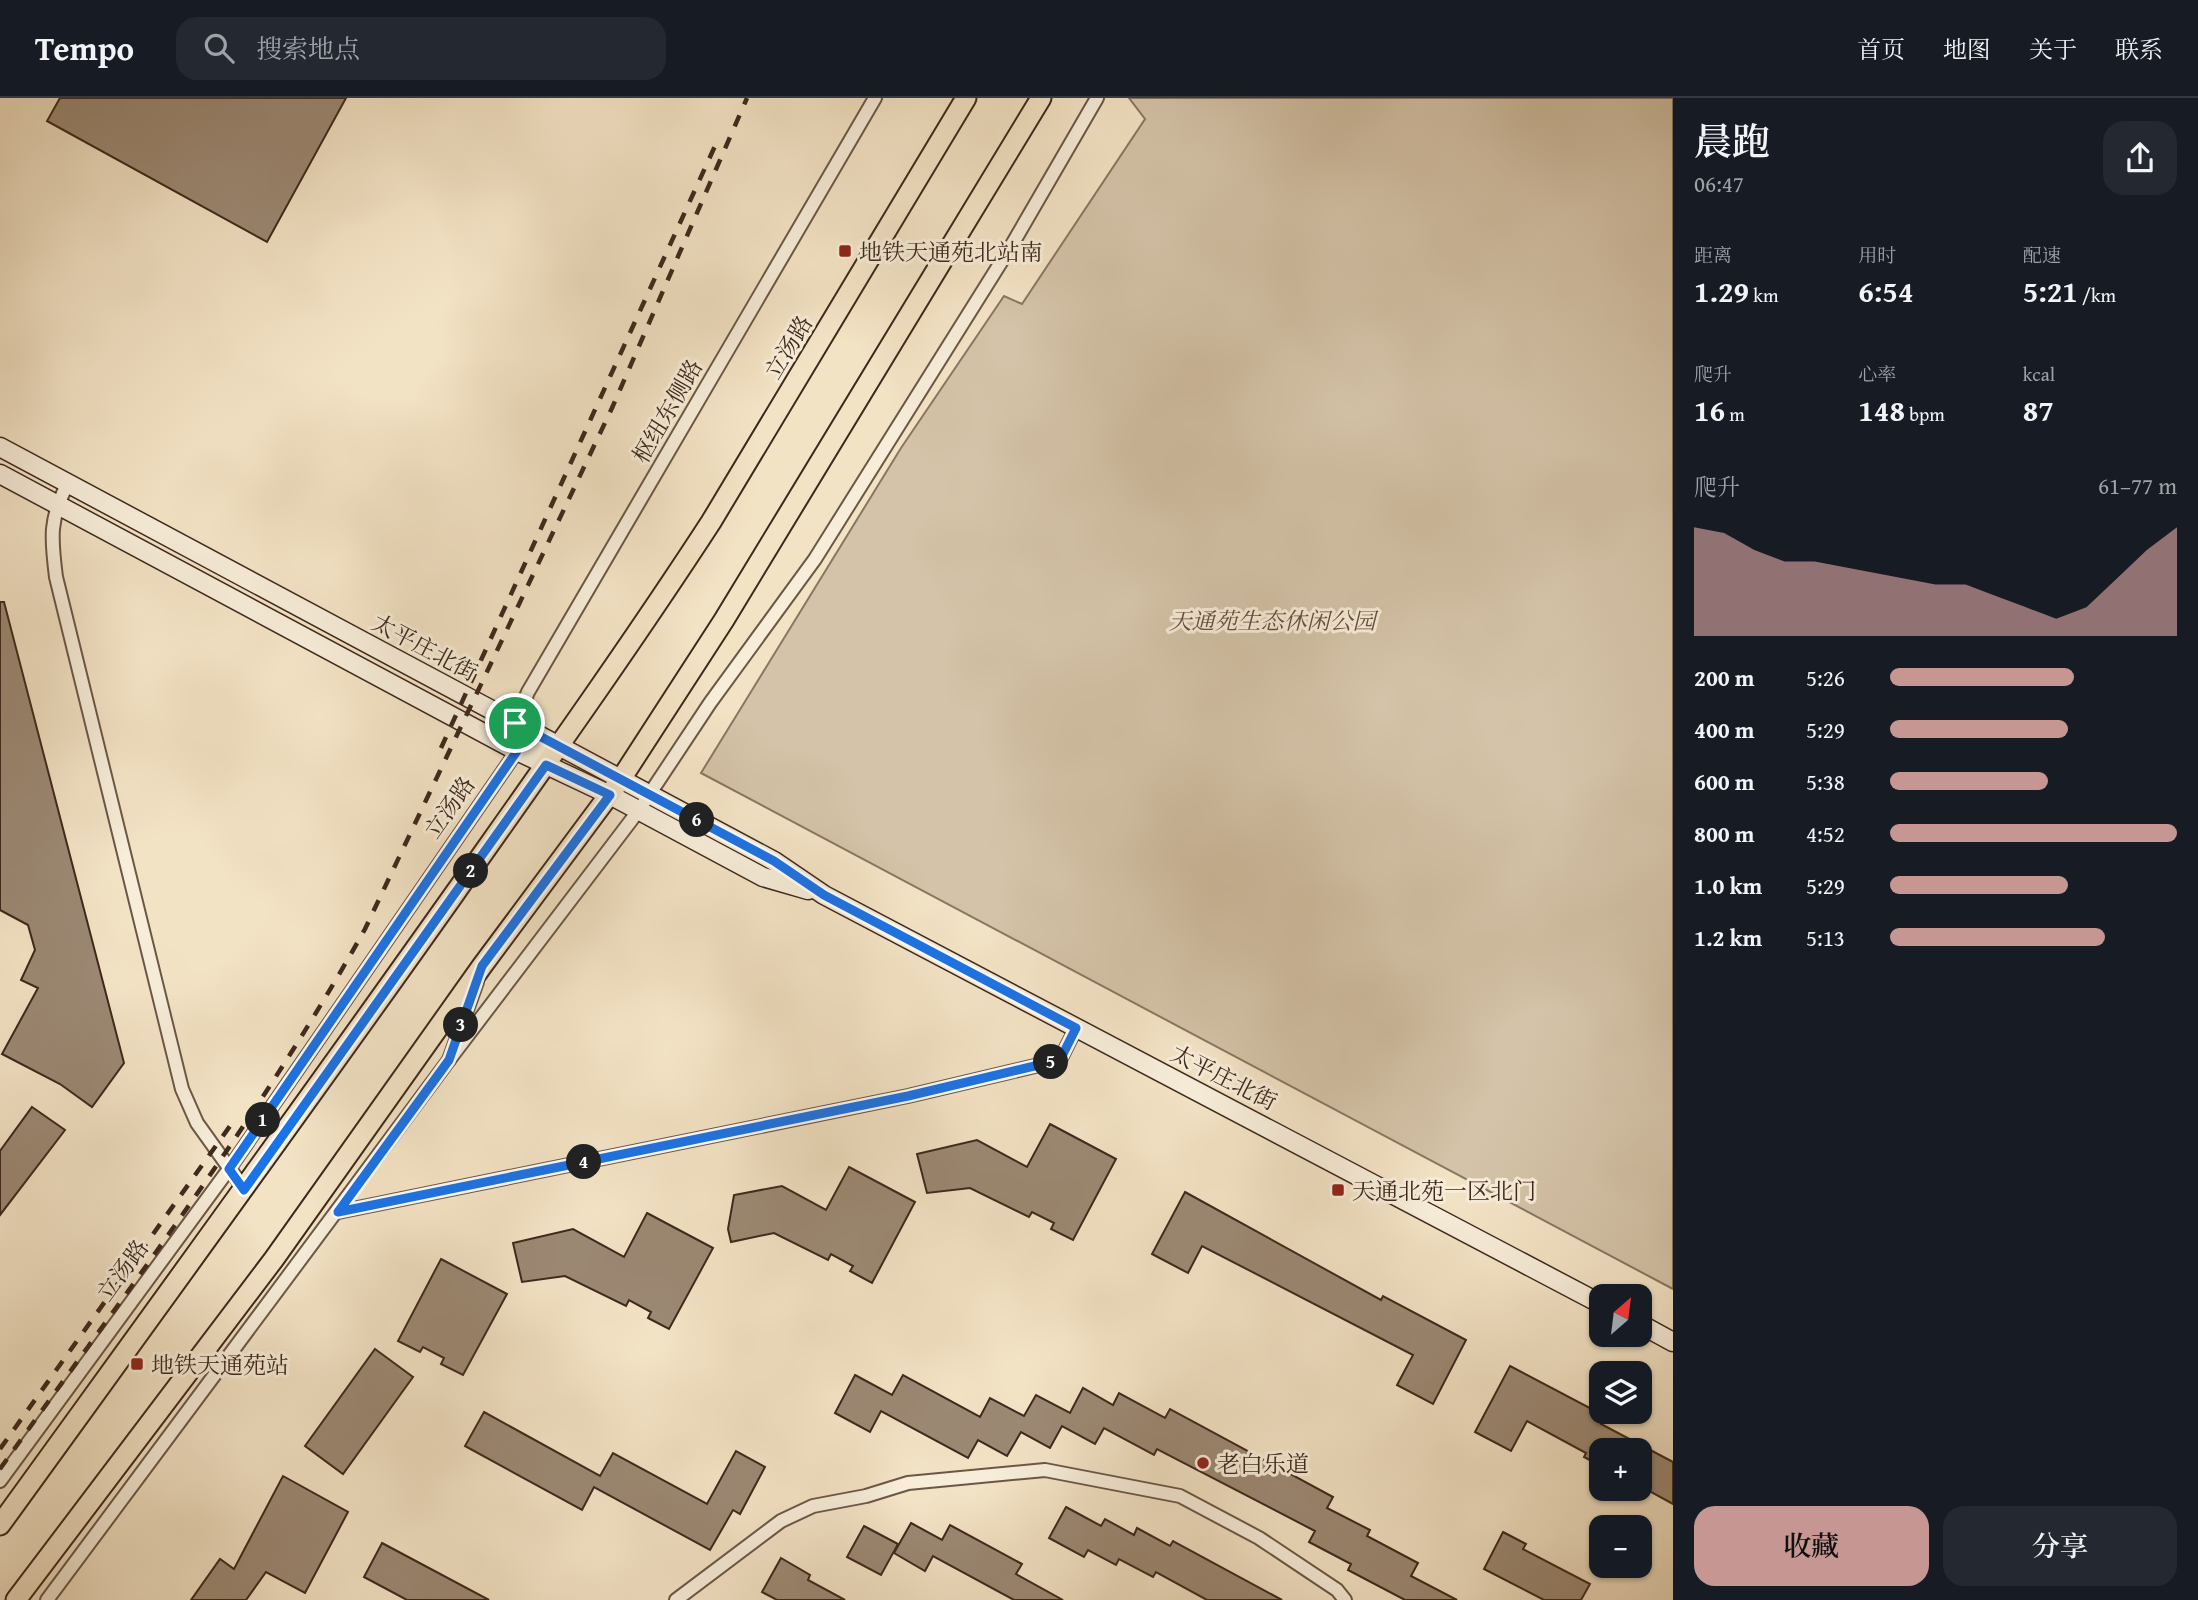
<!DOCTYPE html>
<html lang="zh">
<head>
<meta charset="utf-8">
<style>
  :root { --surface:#171b24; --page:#242831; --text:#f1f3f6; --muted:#9ea1a6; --line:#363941; --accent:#c59692 }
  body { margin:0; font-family:"Gentium Book Plus","Noto Serif SC",serif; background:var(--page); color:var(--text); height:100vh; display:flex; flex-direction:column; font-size:26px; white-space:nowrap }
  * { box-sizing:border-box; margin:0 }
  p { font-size:23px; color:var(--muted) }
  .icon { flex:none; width:38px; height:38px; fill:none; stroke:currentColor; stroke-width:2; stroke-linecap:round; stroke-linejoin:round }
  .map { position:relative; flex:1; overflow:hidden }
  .sheet { display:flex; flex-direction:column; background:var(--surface); width:525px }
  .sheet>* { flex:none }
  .needle { width:46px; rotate:28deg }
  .tools { position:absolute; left:1589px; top:1186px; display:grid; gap:14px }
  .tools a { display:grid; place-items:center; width:63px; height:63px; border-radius:14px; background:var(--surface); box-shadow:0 2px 5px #0004; font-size:35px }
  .pin { position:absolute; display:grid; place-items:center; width:60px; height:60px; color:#fff; margin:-30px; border:4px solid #fff; border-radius:50%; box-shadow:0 2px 7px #0007 }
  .km { position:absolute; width:35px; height:35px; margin:-18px; border-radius:50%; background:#222; color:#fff; font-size:19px; line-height:35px; text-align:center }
  .round { display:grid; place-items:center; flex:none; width:74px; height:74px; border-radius:21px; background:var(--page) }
  .headline { display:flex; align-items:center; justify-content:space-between; height:119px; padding:0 21px }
  h1 { font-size:38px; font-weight:600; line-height:52px }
  .stats { display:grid; grid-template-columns:repeat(3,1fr); gap:10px; height:119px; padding:7px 21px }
  .stats div { display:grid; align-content:center }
  .stats b { font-size:30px; font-weight:600 }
  .stats small { font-size:19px; font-weight:400 }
  .stats p { font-size:19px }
  .chart { height:196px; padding:14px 21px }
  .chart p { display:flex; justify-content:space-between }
  .chart svg { width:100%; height:126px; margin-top:7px; fill:var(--accent); opacity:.7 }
  .primary-button { display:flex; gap:14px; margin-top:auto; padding:14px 21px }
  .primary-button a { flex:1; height:80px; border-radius:21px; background:var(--accent); color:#111; font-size:28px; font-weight:600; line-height:80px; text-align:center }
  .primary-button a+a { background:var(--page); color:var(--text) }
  ul { padding:0 21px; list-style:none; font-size:23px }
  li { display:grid; grid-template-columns:112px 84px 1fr; align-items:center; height:52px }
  li i { height:18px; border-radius:9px; background:var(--accent) }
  header { display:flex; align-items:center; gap:42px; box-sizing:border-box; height:98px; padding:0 35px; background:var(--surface); border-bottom:2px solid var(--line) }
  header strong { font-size:33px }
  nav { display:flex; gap:38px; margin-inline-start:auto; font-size:24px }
  .search { width:490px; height:63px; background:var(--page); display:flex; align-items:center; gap:18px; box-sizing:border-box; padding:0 24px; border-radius:21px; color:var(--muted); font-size:26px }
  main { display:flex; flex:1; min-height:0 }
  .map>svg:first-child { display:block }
  .green { fill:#d4c3a8; stroke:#897662; stroke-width:2 }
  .building { fill:#9c8974; stroke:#3e281c; stroke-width:2 }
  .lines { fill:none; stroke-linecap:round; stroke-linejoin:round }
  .street-casing { stroke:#6b5746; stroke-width:16 }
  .secondary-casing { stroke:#3e281c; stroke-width:21 }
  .primary-casing { stroke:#3e281c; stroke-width:23 }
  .street { stroke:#f7edd9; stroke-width:12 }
  .secondary { stroke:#f7edd9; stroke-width:18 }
  .primary { stroke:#f3e3c5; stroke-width:19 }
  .rail { stroke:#3e281c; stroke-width:4.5; stroke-dasharray:12 12; stroke-linecap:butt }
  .route-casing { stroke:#fff; stroke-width:14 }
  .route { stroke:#1a73e8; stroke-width:9 }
  .poi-dot { fill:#8f2418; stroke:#f7edd9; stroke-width:2.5 }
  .labels { text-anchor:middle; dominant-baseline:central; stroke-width:6; stroke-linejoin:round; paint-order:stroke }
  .poi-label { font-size:23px; fill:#3e281c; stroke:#f7edd9; text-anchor:start }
  .street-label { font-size:23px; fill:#3e281c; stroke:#f7edd9 }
  .park-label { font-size:23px; font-style:italic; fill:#644f3f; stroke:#f7edd9 }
</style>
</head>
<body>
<header>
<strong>Tempo</strong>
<div class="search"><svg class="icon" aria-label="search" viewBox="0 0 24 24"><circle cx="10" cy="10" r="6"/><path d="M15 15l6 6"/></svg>搜索地点</div>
<nav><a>首页</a><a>地图</a><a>关于</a><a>联系</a></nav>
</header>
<main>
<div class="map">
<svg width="1673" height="1502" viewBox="0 0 1673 1502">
  <rect width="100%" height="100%" fill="#f3e3c5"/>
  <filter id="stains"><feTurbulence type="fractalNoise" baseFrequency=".00286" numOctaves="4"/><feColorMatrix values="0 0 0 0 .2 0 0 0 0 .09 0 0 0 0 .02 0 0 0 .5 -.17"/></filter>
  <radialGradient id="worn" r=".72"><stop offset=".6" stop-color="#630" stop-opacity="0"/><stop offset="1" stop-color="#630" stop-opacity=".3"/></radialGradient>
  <path class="green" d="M1129,0H1673V1191L701,675L901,350L1004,198L1022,206L1145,21Z"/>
  <g class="building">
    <path d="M60,0H346L267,144L47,23Z"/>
    <path d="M0,504H4L124,965L92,1009L60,986L2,956L38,890L21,882L35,852L28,827L0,812Z"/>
    <path d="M32,1009L65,1032L0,1117V1053Z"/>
    <path d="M1050,1026L1116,1061L1073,1142L1051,1131L1054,1125L1032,1114L1029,1119L970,1090L927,1095L917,1056L977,1042L1027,1069Z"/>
    <path d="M849,1069L915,1104L872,1185L850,1173L853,1168L831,1156L828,1162L774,1135L731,1144L728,1131L734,1097L782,1088L826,1112Z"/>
    <path d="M1185,1094L1381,1202L1383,1198L1466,1242L1433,1306L1397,1287L1413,1257L1202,1148L1188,1175L1152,1156Z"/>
    <path d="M647,1115L713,1150L669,1231L648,1220L651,1214L629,1202L626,1208L565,1178L522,1184L513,1145L573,1131L624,1159Z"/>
    <path d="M441,1161L507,1196L463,1277L441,1266L444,1260L423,1249L420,1254L398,1243Z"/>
    <path d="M375,1251L413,1279L343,1376L305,1348Z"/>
    <path d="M1510,1268L1605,1318L1601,1326L1673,1364V1406L1640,1388V1353H1601V1368L1584,1359L1586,1355L1527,1323L1511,1353L1475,1334Z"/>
    <path d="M855,1277L892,1297L903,1277L980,1319L990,1300L1024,1318L1036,1297L1070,1315L1083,1290L1113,1307L1119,1295L1165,1320L1170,1311L1333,1399L1327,1410L1370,1432L1367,1438L1418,1465L1411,1478L1457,1502H1405L1348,1472L1351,1466L1309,1444L1315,1433L1157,1351L1154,1357L1104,1330L1095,1346L1062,1328L1050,1350L1021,1334L1007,1358L978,1342L968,1360L881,1313L870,1334L835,1315Z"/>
    <path d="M484,1314L600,1378L613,1355L707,1406L736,1353L765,1369L740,1416L733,1412L710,1452L594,1389L582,1412L465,1348Z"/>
    <path d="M283,1378L348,1414L305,1495L266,1474L246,1502H191L220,1461L234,1471Z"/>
    <path d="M1066,1409L1101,1428L1105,1421L1134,1437L1137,1430L1170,1448L1173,1443L1282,1502H1207L1156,1474L1153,1479L1119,1461L1116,1467L1088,1452L1084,1459L1049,1440Z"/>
    <path d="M911,1425L942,1442L950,1427L1022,1466L1016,1476L1063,1502H1014L933,1458L925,1473L894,1455Z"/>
    <path d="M864,1428L898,1446L881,1477L847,1459Z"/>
    <path d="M1503,1434L1526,1446L1523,1451L1590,1486L1581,1502H1544L1484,1471Z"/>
    <path d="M382,1445L489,1502H407L364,1479Z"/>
    <path d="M781,1460L810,1477L808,1482L845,1502H777L762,1494Z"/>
  </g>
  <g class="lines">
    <defs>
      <g id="street">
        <path d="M68,385C49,421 51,440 56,479L182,991L197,1025L245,1092"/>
        <path d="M517,653L515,625L528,594L875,0"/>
        <path d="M449,962L639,712L710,605L815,461L1013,145L1097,0"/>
        <path d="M338,1114L908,998L1060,962L1076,930"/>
        <path d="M0,1383L229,1071L517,653L559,648"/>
        <path d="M47,1502L449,962L477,884"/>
        <path d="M676,1502L781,1423L813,1408L866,1398L908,1385L1045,1372L1180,1398L1259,1440L1337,1492L1345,1502"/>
      </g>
      <g id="secondary">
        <path d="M0,349L774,763L824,797L1601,1206"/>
        <path d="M0,376L517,653L610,697L763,779L808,792"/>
        <path d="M1640,1226L1673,1244"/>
      </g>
      <g id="primary">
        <path d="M0,1427C152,1217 305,1007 455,795C541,673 629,550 711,424L966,0"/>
        <path d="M16,1502L274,1161L482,868L621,681L724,522L1041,0"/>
      </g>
    </defs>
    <use href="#street" class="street-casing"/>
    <use href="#secondary" class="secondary-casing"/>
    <use href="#primary" class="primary-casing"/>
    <use href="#street" class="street"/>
    <use href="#secondary" class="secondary"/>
    <use href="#primary" class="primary"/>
    <g class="rail">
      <path d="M441,650L715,48"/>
      <path d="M0,1351L230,1028"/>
      <path d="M0,1371C126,1194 259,1021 365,831L612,310L747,0"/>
    </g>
  </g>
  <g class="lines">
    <defs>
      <path id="route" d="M515,625L774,763L824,797L1076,930L1060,962L908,998L338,1114L449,962L482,868L610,697L546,667L244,1092L229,1071L517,653Z"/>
    </defs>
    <use href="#route" class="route-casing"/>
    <use href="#route" class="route"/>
  </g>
  <g class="poi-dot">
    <rect x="838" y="146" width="14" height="14" rx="3.5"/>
    <rect x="1331" y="1085" width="14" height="14" rx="3.5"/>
    <rect x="130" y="1259" width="14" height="14" rx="3.5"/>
    <circle cx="1203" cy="1365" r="7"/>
  </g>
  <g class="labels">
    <g class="poi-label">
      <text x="859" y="153">地铁天通苑北站南</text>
      <text x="1352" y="1092">天通北苑一区北门</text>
      <text x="151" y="1266">地铁天通苑站</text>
      <text x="1217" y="1365">老白乐道</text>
    </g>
    <g class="street-label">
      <text transform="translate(788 249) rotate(-59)">立汤路</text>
      <text transform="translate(667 313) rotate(-60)">枢纽东侧路</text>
      <text transform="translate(425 549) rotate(28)">太平庄北街</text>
      <text transform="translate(449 709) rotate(-55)">立汤路</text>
      <text transform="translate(1224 979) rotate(27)">太平庄北街</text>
      <text transform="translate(122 1172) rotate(-54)">立汤路</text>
    </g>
    <g class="park-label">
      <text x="1272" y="522">天通苑生态休闲公园</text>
    </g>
  </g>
  <rect width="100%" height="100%" filter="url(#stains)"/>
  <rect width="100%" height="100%" fill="url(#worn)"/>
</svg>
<div class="tools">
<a><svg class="needle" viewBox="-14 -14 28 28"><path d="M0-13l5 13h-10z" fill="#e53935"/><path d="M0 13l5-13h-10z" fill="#9ea1a6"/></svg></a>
<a><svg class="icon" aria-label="layers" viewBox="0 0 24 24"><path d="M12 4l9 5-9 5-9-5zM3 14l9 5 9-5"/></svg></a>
<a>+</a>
<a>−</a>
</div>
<div class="pin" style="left:515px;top:625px;background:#1e9e55"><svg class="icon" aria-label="arrive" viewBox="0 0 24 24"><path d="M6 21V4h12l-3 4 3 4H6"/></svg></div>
<b class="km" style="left:263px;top:1022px">1</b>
<b class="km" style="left:471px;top:773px">2</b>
<b class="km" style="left:461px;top:927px">3</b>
<b class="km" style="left:584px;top:1064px">4</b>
<b class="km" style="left:1051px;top:964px">5</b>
<b class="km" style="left:697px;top:722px">6</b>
</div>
<section class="sheet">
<div class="headline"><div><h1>晨跑</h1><p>06:47</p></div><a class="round"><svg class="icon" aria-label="share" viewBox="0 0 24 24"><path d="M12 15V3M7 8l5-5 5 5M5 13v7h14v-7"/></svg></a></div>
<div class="stats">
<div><p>距离</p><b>1.29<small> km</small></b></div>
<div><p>用时</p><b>6:54</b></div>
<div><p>配速</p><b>5:21<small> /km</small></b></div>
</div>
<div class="stats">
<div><p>爬升</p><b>16<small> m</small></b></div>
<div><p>心率</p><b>148<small> bpm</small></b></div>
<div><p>kcal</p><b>87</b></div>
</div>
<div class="chart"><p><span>爬升</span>61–77 m</p>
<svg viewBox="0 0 160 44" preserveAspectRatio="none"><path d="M0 44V6L10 8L20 14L30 18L40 18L50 20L60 22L70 24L80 26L90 26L100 30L110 34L120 38L130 34L140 24L150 14L160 6V44z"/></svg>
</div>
<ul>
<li><b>200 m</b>5:26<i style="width:64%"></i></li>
<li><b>400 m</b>5:29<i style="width:62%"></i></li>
<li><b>600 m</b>5:38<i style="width:55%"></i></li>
<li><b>800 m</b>4:52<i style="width:100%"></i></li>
<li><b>1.0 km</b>5:29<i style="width:62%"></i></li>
<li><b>1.2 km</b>5:13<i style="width:75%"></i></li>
</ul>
<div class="primary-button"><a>收藏</a><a>分享</a></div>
</section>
</main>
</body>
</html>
